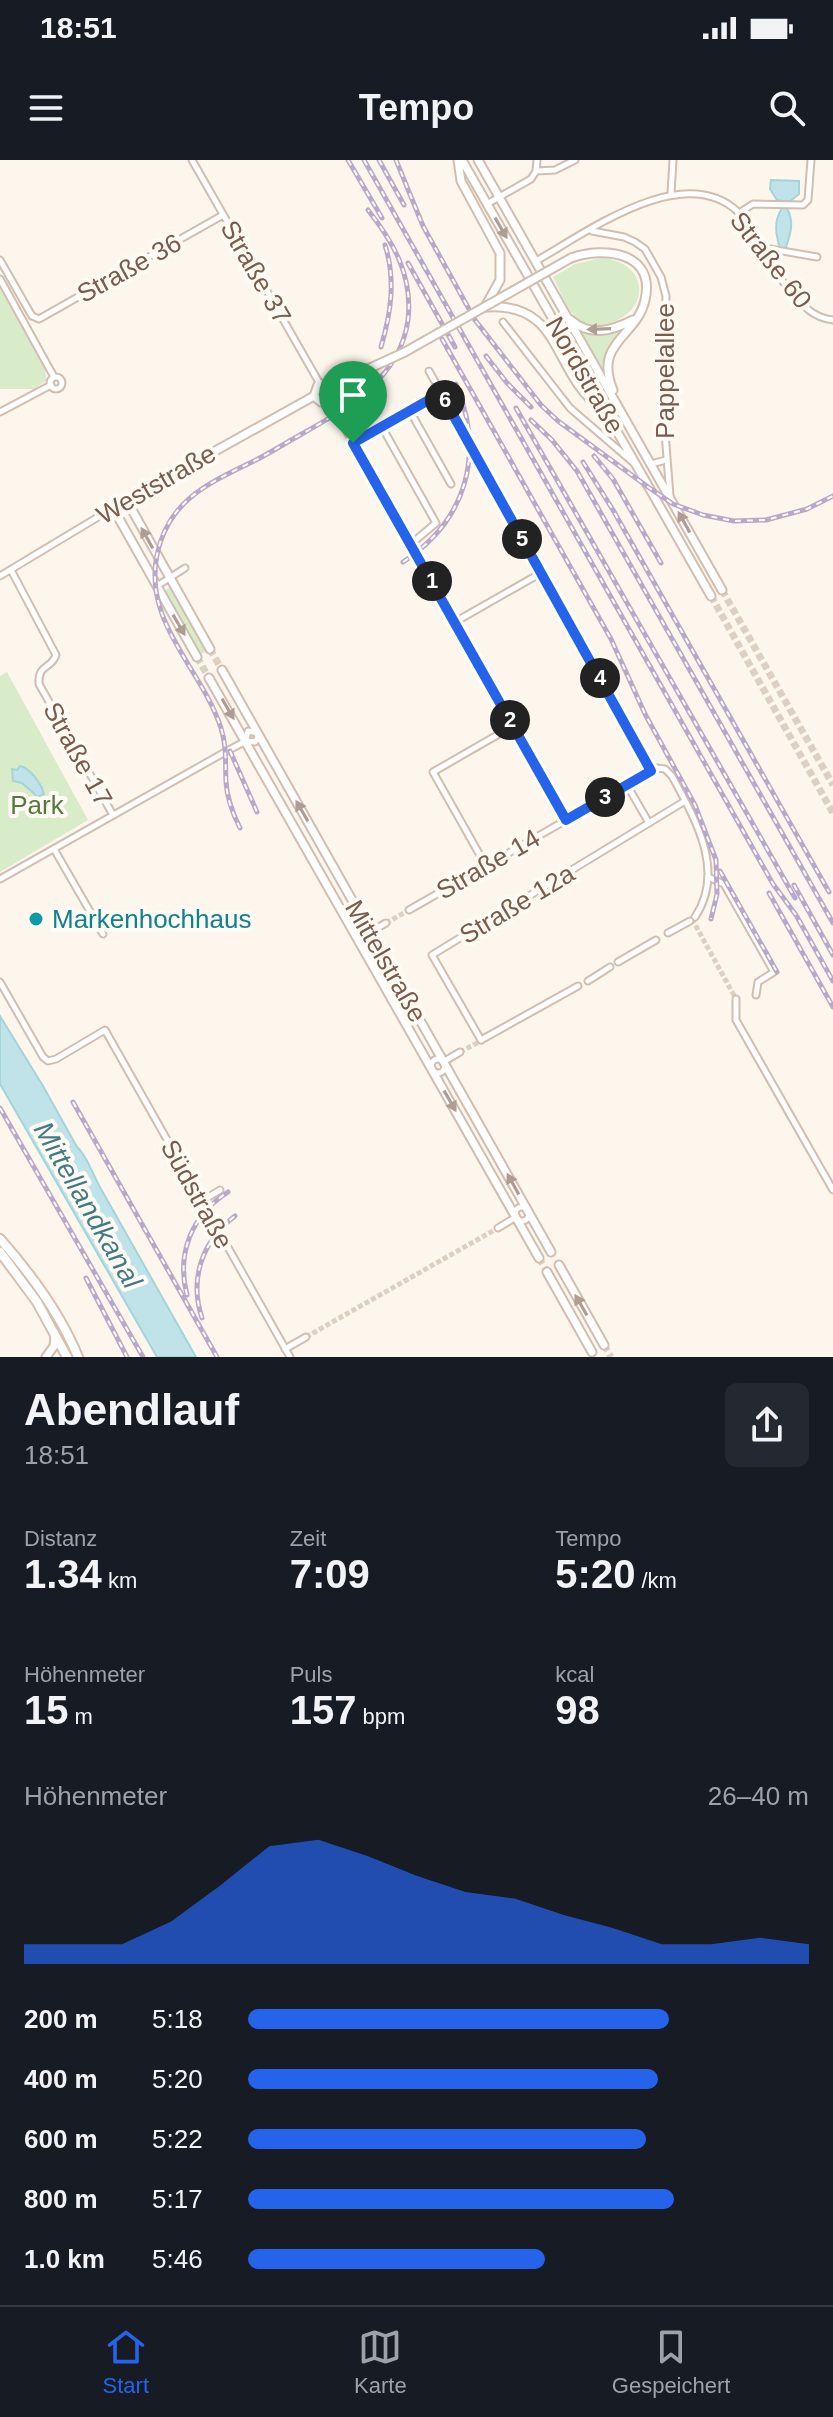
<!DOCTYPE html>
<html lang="de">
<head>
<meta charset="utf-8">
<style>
  :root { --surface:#171b24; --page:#242831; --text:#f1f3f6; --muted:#9ea1a6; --line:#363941; --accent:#2563eb }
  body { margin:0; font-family:Arial,sans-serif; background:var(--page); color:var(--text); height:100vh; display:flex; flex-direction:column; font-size:30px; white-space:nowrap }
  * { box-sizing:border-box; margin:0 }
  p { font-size:26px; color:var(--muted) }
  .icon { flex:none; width:44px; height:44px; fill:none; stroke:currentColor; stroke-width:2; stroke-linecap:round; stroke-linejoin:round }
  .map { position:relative; height:1197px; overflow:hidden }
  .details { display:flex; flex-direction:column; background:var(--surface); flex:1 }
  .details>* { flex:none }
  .pin { position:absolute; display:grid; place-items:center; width:68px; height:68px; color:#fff; margin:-82px -34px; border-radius:50% 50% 50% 0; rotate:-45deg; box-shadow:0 0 8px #0007 }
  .pin .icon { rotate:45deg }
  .km { position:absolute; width:40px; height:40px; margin:-20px; border-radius:50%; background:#222; color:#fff; font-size:22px; line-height:40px; text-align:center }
  .round { display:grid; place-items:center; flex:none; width:84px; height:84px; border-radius:12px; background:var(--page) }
  .overview { display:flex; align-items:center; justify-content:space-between; height:136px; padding:0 24px }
  h1 { font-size:44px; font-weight:600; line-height:60px }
  .metrics { display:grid; grid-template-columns:repeat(3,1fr); gap:12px; height:136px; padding:8px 24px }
  .metrics div { display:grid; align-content:center }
  .metrics b { font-size:40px; font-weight:600 }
  .metrics small { font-size:22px; font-weight:400 }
  .metrics p { font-size:22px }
  .chart { height:224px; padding:16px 24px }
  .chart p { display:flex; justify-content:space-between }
  .chart svg { width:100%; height:144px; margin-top:8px; fill:var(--accent); opacity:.7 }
  ul { padding:0 24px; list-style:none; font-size:26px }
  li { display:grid; grid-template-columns:128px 96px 1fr; align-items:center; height:60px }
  li i { height:20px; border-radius:10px; background:var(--accent) }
  .status { display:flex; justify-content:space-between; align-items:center; height:56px; padding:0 40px; background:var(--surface); direction:ltr }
  .status svg { height:22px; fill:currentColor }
  header { display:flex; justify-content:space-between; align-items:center; height:104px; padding:0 24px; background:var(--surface); font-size:36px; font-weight:600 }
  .menu { display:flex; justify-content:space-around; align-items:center; height:112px; border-top:2px solid var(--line); background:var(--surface); font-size:22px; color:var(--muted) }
  .menu a { display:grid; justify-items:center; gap:4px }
  .menu .selected { color:var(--accent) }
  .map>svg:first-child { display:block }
  .green { fill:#d8ecc9 }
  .water { fill:#bfe3e8; stroke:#a5d3da; stroke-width:2 }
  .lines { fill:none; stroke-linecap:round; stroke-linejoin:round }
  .minor-tunnel { stroke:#dcd0c4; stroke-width:5; stroke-dasharray:5 2.5; stroke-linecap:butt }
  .tertiary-tunnel { stroke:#dcd0c4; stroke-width:7; stroke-dasharray:7 3.5; stroke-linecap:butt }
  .minor-casing { stroke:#d1beb0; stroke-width:9 }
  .tertiary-casing { stroke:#d1beb0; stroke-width:11 }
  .secondary-casing { stroke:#d6c0b0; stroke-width:12 }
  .minor { stroke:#fff; stroke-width:5 }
  .tertiary { stroke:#fff; stroke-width:7 }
  .secondary { stroke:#fff; stroke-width:8 }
  .rail-casing { stroke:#b9a8c9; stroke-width:5 }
  .rail { stroke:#fffaf3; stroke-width:2; stroke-dasharray:6; stroke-linecap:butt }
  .tertiary-bridge-casing { stroke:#d1beb0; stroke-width:11; stroke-linecap:butt }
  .tertiary-bridge { stroke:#fff; stroke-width:7 }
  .oneway { fill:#af9d94 }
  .route-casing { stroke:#fff; stroke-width:16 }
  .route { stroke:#2563eb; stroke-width:10 }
  .culture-dot { fill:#0f9aa8; stroke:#fffaf3; stroke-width:3 }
  .labels { text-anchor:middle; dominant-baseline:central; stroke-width:8; stroke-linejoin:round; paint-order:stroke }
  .street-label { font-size:26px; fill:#7a5c4d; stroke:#fffaf3 }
  .park-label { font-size:26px; fill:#537a41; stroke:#fffaf3 }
  .culture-label { font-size:26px; fill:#0d838f; stroke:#fffaf3; text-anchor:start }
  .water-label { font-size:28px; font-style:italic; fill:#437c86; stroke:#fffaf3 }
</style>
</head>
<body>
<div class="status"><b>18:51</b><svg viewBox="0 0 49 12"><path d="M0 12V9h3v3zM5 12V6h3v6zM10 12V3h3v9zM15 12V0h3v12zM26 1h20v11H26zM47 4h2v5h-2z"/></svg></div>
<header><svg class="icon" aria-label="menu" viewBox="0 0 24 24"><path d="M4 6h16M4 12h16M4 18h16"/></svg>Tempo<svg class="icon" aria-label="search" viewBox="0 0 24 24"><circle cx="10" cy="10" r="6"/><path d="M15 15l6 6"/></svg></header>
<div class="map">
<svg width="833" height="1197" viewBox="0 0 833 1197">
  <rect width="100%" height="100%" fill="#fdf6ec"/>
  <g class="green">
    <path d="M601,98C648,101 654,151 607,164C597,167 587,168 578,160C567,150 560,130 553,117L575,104Z"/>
    <path d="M0,127L45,206L46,221L34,229H0Z"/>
    <path d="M625,167L609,186L602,212L581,173L601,174Z"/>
    <path d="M169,427L171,428L207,491L201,494L165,431Z"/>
    <path d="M7,512L88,660L0,712V516Z"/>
  </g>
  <g class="water">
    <path d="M771,20L799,21V34L789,42L777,40L770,29Z"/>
    <path d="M782,48H787C795,64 790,75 785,90L780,89C776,75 773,62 782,48Z"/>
    <path d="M20,606C30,608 41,623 44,634L38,637L22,623L13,621L12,609L17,610Z"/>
    <path d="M0,856L43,926L77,987C87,995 93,1016 101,1029C132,1084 164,1140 196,1197H157L0,924Z"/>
  </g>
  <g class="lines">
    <g class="minor-tunnel">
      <path d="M692,759L736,839"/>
      <path d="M386,763L409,750"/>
      <path d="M460,892L479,882"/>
      <path d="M306,1177L498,1068"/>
    </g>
    <g class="tertiary-tunnel">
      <path d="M722,430L833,625"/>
      <path d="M711,436L833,653"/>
      <path d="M210,489L222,510"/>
      <path d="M197,497L209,518"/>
      <path d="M539,1098L547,1112"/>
      <path d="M604,1185L611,1197"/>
    </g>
    <defs>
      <g id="minor">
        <path d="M192,0L320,224"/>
        <path d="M536,11L555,10L575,0"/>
        <path d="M671,34L673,0"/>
        <path d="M487,44L531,19L536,11L537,0"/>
        <path d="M739,53L753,44L803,45L808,40L811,0"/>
        <path d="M592,71L624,77L635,82L645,89L661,117L666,136L662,234L670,336"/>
        <path d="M759,87L817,97"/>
        <path d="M0,100L32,156L39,159L223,55"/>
        <path d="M536,101C586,73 683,0 738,52C744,59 749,70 754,78C765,96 775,113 789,129C802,144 812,158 833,160"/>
        <path d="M0,119L54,217"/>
        <path d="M503,162L570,248L635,304"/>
        <path d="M429,211L651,611"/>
        <circle cx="56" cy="223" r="6"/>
        <path d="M329,240L566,660"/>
        <path d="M410,251L451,324"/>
        <path d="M0,252L51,225"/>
        <path d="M382,267L436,363L411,384"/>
        <path d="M353,283L441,233"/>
        <path d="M651,304L666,300"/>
        <path d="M11,410L56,495C51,510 38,503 39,524L113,655"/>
        <path d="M0,416L113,348"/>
        <path d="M157,426L185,408"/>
        <path d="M455,462L541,413"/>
        <path d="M627,625L649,663"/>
        <path d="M54,689L103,774"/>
        <path d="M486,706L433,612L513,566"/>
        <path d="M708,717L724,724L774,812L758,822L756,835"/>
        <path d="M0,719L227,591L246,581L255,582L258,578L257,573L248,571L246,580"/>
        <path d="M409,750L657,608L665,609L672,616C695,659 726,711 695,757"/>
        <path d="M668,773L690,761"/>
        <path d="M359,779L360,773L370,772L386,763"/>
        <path d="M618,802L656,780"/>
        <path d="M588,821L610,807"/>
        <path d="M0,822L43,897L48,901L56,899L105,870L290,1197"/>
        <path d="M736,839V860L833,1030"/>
        <path d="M481,880L432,795L685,641"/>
        <path d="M481,880L578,826"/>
        <circle cx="438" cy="906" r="7"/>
        <path d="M443,902L460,892"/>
        <path d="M202,1041L220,1030"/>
        <circle cx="522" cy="1054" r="7"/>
        <path d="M498,1068L516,1057"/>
        <path d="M285,1189L306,1177"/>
      </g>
      <g id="tertiary">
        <path d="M458,0L461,21L500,93V120L485,147"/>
        <path d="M462,0L711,436"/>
        <path d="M478,0L722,430"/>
        <path d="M571,98C604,86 656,92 645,140C637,177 593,182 613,230"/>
        <path d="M487,147C564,142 551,214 603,250"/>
        <path d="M571,160C590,177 611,171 633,160"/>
        <path d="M314,236L321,242L327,241L332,235L330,227"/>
        <path d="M314,236L318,225L323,224L330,227"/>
        <path d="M127,341L210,489"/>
        <path d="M197,497L113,348L314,236"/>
        <path d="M222,510L551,1092"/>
        <path d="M209,518L539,1098"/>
        <path d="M559,1105L604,1185"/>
        <path d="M547,1112L592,1192"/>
        <path d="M46,1197L54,1186L55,1176"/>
      </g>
      <g id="secondary">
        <path d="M0,1079C31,1114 60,1153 78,1197"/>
        <path d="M0,1092L37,1142L67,1197"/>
      </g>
    </defs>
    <use href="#minor" class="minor-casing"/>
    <use href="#tertiary" class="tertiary-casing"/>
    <use href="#secondary" class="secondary-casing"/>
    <use href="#minor" class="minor"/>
    <use href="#tertiary" class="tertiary"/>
    <use href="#secondary" class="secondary"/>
    <defs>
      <g id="rail">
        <path d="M348,0L382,58"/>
        <path d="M364,0L773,724L796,755L833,821"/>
        <path d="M379,0L404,45"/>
        <path d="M396,0L423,66L475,160L541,245L558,261L648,327L673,344L703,355L734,361L766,360L807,349L833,336"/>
        <path d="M408,103L455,187"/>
        <path d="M442,179L611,479L645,554L695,645L716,700L717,734L711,759"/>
        <path d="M381,187C391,153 396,120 385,85"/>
        <path d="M486,196L507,223L531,247"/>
        <path d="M516,248L795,738"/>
        <path d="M531,260L552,280L577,311L833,763"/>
        <path d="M594,296L613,319L661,403"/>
        <path d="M583,302L613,350L829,732"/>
        <path d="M403,402C467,360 485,294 456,224"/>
        <path d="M230,591L257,652"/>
        <path d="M240,668C233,654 227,639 226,622C225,603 227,587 221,568C202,509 143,463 157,395C168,341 207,324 252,302C268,294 284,284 300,275C346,249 400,219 408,160C413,116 394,83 368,50"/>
        <path d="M720,711L777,812"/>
        <path d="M794,725L833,795"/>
        <path d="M769,733L833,847"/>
        <path d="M73,942L217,1197"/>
        <path d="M0,948L143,1197"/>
        <path d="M86,1118L127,1197"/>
        <path d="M187,1135C176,1093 192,1055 228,1032"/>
        <path d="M202,1158C189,1119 202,1081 235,1056"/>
      </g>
    </defs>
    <use href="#rail" class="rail-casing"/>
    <use href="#rail" class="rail"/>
    <defs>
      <path id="tertiary-bridge" d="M344,220L405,192L571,98"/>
    </defs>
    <use href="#tertiary-bridge" class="tertiary-bridge-casing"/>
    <use href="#tertiary-bridge" class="tertiary-bridge"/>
  </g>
  <defs><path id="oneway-solid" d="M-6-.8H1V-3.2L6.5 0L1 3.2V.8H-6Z" transform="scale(2)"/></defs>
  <g class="oneway">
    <use href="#oneway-solid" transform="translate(501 68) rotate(60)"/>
    <use href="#oneway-solid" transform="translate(599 169) rotate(178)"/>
    <use href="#oneway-solid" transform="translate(684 362) rotate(-119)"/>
    <use href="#oneway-solid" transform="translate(147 378) rotate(-119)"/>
    <use href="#oneway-solid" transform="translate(179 465) rotate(60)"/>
    <use href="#oneway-solid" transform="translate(228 549) rotate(60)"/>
    <use href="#oneway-solid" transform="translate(302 651) rotate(-120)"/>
    <use href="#oneway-solid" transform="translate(450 941) rotate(60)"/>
    <use href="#oneway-solid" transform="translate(513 1024) rotate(-119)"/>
    <use href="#oneway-solid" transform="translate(581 1145) rotate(-120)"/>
  </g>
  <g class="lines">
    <defs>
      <path id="route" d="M441,233L651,611L566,660L353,283Z"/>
    </defs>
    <use href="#route" class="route-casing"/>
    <use href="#route" class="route"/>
  </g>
  <circle class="culture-dot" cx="36" cy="759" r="8"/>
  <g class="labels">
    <g class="street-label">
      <text transform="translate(771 100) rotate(52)">Straße 60</text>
      <text transform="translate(129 108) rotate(-29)">Straße 36</text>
      <text transform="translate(256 112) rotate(60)">Straße 37</text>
      <text transform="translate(665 211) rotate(-90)">Pappelallee</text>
      <text transform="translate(585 215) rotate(60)">Nordstraße</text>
      <text transform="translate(156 324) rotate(-30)">Weststraße</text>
      <text transform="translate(78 594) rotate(61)">Straße 17</text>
      <text transform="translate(488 704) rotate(-30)">Straße 14</text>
      <text transform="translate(517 744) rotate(-31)">Straße 12a</text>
      <text transform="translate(386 801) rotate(60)">Mittelstraße</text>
      <text transform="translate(197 1034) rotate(61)">Südstraße</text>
    </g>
    <g class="park-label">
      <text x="37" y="645">Park</text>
    </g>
    <g class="culture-label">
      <text x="52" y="759">Markenhochhaus</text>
    </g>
    <g class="water-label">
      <text transform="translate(88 1045) rotate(60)">Mittellandkanal</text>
    </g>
  </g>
</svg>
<div class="pin" style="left:353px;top:283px;background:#1e9e55"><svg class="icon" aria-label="arrive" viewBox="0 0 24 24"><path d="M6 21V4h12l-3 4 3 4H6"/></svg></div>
<b class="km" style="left:432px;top:421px">1</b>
<b class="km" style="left:510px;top:560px">2</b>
<b class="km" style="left:605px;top:637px">3</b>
<b class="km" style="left:600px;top:518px">4</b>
<b class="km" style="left:522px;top:379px">5</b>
<b class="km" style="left:445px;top:240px">6</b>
</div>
<section class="details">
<div class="overview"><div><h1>Abendlauf</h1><p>18:51</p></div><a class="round"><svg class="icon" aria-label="share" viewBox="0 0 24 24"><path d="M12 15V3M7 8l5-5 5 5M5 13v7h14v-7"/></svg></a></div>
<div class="metrics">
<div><p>Distanz</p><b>1.34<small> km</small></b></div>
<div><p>Zeit</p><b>7:09</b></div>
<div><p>Tempo</p><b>5:20<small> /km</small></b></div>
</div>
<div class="metrics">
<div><p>Höhenmeter</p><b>15<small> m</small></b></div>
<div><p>Puls</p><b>157<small> bpm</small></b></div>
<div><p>kcal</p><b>98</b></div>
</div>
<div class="chart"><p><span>Höhenmeter</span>26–40 m</p>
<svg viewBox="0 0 160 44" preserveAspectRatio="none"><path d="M0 44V38L10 38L20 38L30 31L40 20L50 8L60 6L70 11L80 17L90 22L100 24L110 29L120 33L130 38L140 38L150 36L160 38V44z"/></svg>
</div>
<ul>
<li><b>200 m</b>5:18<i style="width:75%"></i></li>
<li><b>400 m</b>5:20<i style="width:73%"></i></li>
<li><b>600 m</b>5:22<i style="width:71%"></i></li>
<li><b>800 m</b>5:17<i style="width:76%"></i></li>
<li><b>1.0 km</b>5:46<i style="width:53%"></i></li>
</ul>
</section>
<nav class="menu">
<a class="selected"><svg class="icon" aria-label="home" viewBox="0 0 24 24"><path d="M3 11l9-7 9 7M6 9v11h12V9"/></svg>Start</a>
<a><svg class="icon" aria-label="map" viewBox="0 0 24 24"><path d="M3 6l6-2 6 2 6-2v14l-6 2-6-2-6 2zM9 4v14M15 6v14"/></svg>Karte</a>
<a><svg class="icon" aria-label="saved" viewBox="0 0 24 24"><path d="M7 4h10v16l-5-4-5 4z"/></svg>Gespeichert</a>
</nav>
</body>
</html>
